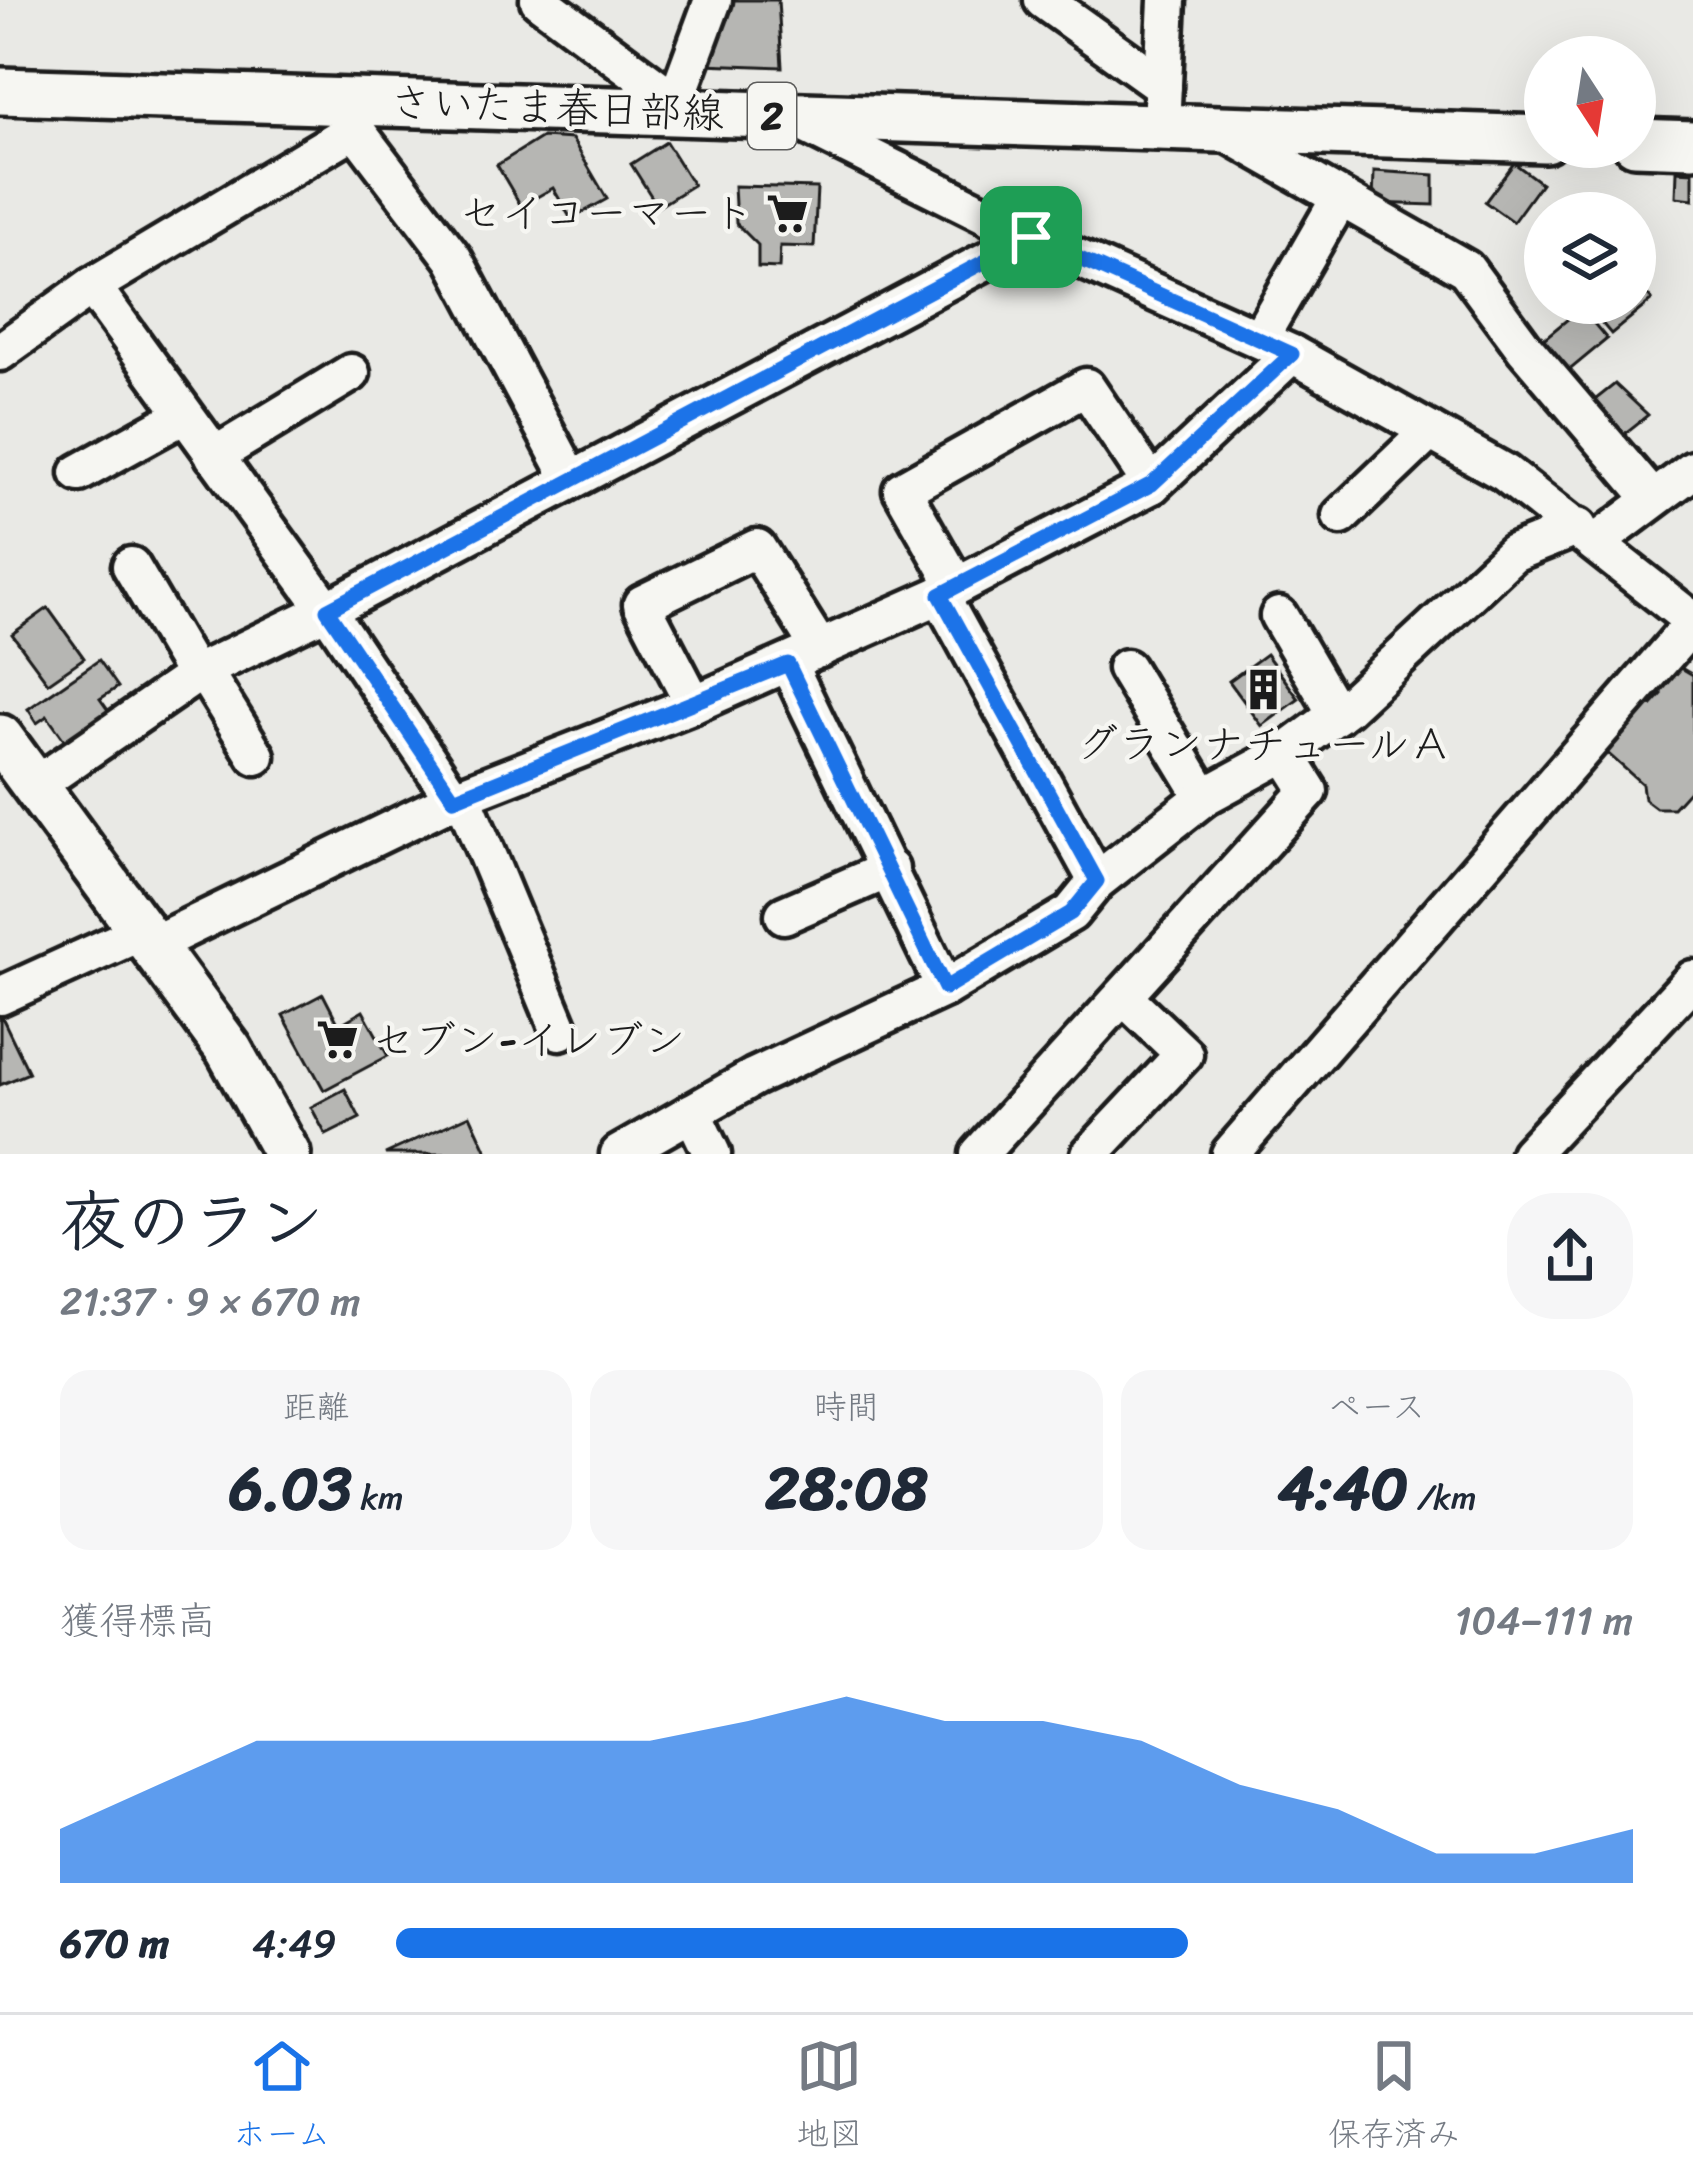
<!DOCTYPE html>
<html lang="ja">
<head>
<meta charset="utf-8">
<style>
  :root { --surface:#fff; --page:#f6f6f7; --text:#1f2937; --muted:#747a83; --line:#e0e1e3; --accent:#1a73e8 }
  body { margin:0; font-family:Sriracha,"Klee One",sans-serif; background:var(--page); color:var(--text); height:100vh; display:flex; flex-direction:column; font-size:45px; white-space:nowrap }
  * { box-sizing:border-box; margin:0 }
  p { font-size:39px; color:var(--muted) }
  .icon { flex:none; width:66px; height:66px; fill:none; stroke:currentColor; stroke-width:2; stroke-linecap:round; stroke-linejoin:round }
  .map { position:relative; height:1154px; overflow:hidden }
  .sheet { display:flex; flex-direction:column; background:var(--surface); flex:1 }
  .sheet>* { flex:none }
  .needle { width:78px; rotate:168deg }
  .controls { position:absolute; left:1524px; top:36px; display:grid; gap:24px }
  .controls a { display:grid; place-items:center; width:132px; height:132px; border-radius:50%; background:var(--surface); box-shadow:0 12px 48px #0002; font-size:60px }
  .pin { position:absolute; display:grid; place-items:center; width:102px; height:102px; color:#fff; margin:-51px; border-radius:24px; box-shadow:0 6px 18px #0006 }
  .round { display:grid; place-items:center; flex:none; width:126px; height:126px; border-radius:48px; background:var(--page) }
  .headline { display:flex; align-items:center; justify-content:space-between; height:204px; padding:0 60px }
  h1 { font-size:66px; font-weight:700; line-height:90px }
  .stats { display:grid; grid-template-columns:repeat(3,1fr); gap:18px; height:204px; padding:12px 60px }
  .stats div { display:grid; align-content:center; border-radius:30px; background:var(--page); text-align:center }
  .stats b { font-size:60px; font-weight:700 }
  .stats small { font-size:33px; font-weight:400 }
  .stats p { font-size:33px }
  .chart { height:336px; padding:24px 60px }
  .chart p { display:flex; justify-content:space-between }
  .chart svg { width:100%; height:216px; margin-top:12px; fill:var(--accent); opacity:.7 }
  ul { padding:0 60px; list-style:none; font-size:39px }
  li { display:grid; grid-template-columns:192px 144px 1fr; align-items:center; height:90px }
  li i { height:30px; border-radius:15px; background:var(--accent) }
  .tabs { display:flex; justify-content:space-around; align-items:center; height:168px; border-top:3px solid var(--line); background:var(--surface); font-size:33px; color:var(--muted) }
  .tabs a { display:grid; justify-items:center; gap:6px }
  .tabs .current { color:var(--accent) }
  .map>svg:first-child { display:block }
  .building { fill:#b6b6b3; stroke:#1c1c1c; stroke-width:3 }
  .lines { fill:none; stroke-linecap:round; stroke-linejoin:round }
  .minor-casing { stroke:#1c1c1c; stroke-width:45 }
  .major-casing { stroke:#1c1c1c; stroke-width:54 }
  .minor { stroke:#f6f6f2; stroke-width:36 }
  .major { stroke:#f6f6f2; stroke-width:45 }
  .route-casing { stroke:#fff; stroke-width:24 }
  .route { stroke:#1a73e8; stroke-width:15 }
  .labels { text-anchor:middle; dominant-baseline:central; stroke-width:9; stroke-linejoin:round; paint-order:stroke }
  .shield { fill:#f6f6f2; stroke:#5d5d5c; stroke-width:3 }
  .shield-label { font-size:39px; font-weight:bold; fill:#1c1c1c }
  .street-label { font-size:42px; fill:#1c1c1c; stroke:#f6f6f2 }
  .poi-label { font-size:42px; fill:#1c1c1c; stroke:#f6f6f2; text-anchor:end }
</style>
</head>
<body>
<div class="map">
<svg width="1693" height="1154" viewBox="0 0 1693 1154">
  <rect width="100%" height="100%" fill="#e9e9e5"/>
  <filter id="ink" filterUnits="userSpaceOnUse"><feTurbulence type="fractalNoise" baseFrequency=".00833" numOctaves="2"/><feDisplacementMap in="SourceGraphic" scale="24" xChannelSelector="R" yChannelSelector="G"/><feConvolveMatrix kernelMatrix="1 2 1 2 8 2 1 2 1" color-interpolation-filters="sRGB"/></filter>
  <g filter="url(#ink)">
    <g class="building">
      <path d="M722,0H778L782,67L704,64Z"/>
      <path d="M542,137L572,139L607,199L571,219L553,188L521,206L497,165Z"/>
      <path d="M666,142L693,185L658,207L631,164Z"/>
      <path d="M1514,163L1541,183L1513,222L1485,202Z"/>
      <path d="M1374,171L1434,175V205L1373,203Z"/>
      <path d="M1677,171L1693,172V199L1676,197Z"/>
      <path d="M734,186L817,188L814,247L780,246L779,268L758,267V245L736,223Z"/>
      <path d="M1635,280L1652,300L1611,334L1585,303H1635Z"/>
      <path d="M1581,308L1607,339L1566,373L1540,342Z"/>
      <path d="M1615,384L1648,415L1619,438L1591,403Z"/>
      <path d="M48,608L84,658L48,683L12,634Z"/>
      <path d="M1266,654L1299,699L1262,726L1229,681Z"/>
      <path d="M99,660L118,687L100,699L110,713L67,744L47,716L37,723L28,709Z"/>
      <path d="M1676,665L1693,675V786L1673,808H1656L1644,799L1642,784L1603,749L1646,700L1652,705L1662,694L1656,688Z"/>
      <path d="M323,994L339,1025L363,1011L388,1056L324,1090L283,1015Z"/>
      <path d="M0,1013L29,1073L0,1085Z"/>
      <path d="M345,1089L360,1118L326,1135L311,1107Z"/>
      <path d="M470,1115L488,1154H385Z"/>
    </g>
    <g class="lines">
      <defs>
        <g id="minor">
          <path d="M539,0L691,113"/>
          <path d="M1043,0L1163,86"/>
          <path d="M676,100L713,0"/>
          <path d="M1162,105L1167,0"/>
          <path d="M794,119L1031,237L1292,354L1505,473L1693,621"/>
          <path d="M355,129L453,258L570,477"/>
          <path d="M1220,129L1466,269L1525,349L1652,498"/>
          <path d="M92,286L327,610L454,799"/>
          <path d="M1259,339L1340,198"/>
          <path d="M0,352L92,286L355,129L358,100"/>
          <path d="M214,456L351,373"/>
          <path d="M79,473L184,415"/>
          <path d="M1341,516L1430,431"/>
          <path d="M1598,541L1693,470"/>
          <path d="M131,566L195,675"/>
          <path d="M956,585L902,490L1086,387L1152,485"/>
          <path d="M940,595L1097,881"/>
          <path d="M1279,616L1337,715"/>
          <path d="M788,664L945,988"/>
          <path d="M1126,668L1204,797"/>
          <path d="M203,670L256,756"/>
          <path d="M694,704L642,604L757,548L820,649"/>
          <path d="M35,786L203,670L327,610L1031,237"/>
          <path d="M462,795L560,1031"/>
          <path d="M784,915L890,869"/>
          <path d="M154,944L462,795L694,704L940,595L1152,485L1292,354"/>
          <path d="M0,996L145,930"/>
          <path d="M692,1112L712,1154"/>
          <path d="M619,1154L754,1077L945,988L1071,913L1097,881L1204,797L1285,753L1346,708L1513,553L1578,527"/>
          <path d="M979,1154L1309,791L1285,753"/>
          <path d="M1090,1154L1184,1054L1123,996"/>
          <path d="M1230,1154L1693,623"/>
          <path d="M1529,1154L1693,979"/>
        </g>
        <g id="major">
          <path d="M0,91L1545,139"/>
          <path d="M1635,142L1693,144"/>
          <path d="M0,738L229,1050L287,1154"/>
        </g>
      </defs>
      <use href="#minor" class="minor-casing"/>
      <use href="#major" class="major-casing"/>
      <use href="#minor" class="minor"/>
      <use href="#major" class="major"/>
    </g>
  </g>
  <g class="lines" filter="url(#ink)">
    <defs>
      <path id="route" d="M1031,237L1292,354L1152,484L940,595L1097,881L1071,913L945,988L788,664L454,799L327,610Z"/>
    </defs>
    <use href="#route" class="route-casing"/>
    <use href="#route" class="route"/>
  </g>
  <defs>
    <symbol id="supermarket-bare" viewBox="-9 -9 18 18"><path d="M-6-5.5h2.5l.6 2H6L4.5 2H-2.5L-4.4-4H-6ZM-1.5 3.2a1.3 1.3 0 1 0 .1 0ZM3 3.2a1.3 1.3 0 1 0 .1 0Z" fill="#1c1c1c" stroke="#f6f6f2" stroke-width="2.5" paint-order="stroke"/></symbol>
    <symbol id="building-bare" viewBox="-9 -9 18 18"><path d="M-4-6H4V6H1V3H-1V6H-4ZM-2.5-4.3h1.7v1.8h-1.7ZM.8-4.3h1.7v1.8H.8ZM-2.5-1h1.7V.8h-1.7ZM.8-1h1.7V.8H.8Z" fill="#1c1c1c" stroke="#f6f6f2" stroke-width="2.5" paint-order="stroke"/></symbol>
  </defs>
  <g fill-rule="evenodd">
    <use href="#supermarket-bare" x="758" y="184" width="59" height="59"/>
    <use href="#building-bare" x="1234" y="660" width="59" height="59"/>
    <use href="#supermarket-bare" x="308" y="1010" width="59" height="59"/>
  </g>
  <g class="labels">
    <rect class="shield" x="748" y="83" width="48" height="66" rx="9"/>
    <g class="shield-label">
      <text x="772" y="116">2</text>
    </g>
    <g class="street-label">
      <text transform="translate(557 108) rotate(2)">さいたま春日部線</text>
    </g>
    <g class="poi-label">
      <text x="754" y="213">セイコーマート</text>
      <text x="1264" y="744" text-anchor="middle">グランナチュールＡ</text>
      <text x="372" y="1040" text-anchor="start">セブン-イレブン</text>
    </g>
  </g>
</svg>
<div class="controls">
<a><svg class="needle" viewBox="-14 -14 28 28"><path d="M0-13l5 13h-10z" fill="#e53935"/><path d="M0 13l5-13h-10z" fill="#747a83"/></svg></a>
<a><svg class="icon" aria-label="layers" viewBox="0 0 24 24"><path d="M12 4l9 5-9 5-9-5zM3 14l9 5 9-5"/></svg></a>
</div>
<div class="pin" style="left:1031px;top:237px;background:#1e9e55"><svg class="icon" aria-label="arrive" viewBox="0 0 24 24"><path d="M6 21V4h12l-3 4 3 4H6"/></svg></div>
</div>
<section class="sheet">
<div class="headline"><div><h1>夜のラン</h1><p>21:37 · 9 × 670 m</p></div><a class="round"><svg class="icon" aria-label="share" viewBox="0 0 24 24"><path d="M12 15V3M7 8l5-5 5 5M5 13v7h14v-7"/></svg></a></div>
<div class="stats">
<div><p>距離</p><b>6.03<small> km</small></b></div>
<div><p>時間</p><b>28:08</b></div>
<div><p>ペース</p><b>4:40<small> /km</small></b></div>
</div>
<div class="chart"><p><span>獲得標高</span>104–111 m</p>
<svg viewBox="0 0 160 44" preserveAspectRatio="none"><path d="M0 44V33L10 24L20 15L30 15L40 15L50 15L60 15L70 11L80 6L90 11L100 11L110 15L120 24L130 29L140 38L150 38L160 33V44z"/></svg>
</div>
<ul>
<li><b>670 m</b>4:49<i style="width:64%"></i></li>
</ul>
</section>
<nav class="tabs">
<a class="current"><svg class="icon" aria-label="home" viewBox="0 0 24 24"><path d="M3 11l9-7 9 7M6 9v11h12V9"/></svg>ホーム</a>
<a><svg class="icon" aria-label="map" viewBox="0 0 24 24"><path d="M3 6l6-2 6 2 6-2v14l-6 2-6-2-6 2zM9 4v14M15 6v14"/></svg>地図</a>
<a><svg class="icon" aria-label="saved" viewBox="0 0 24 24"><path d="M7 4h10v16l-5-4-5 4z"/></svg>保存済み</a>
</nav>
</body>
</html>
